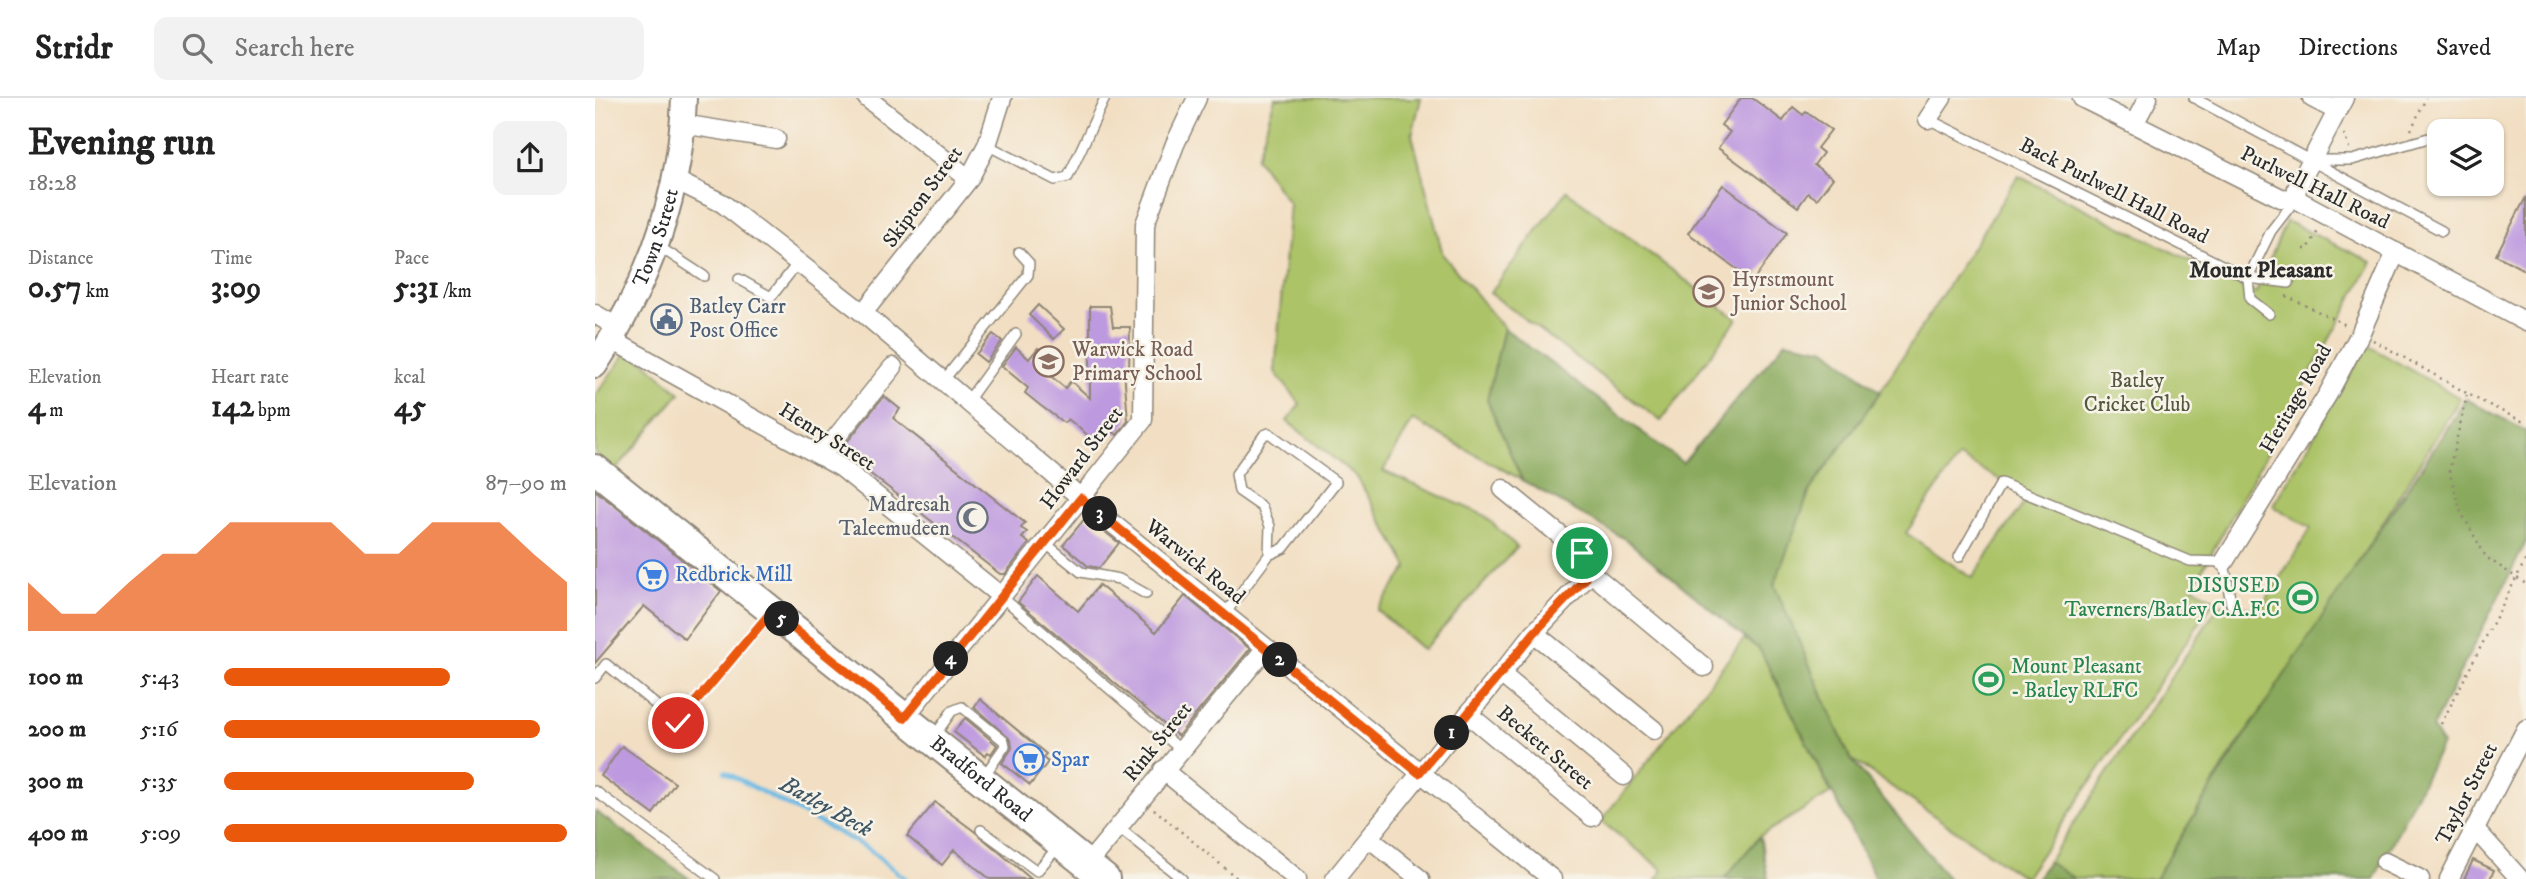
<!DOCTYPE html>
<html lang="en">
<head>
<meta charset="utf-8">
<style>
  :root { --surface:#fff; --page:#f2f2f2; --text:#222; --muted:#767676; --line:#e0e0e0; --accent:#ea580c }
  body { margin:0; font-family:"IM FELL DW Pica",serif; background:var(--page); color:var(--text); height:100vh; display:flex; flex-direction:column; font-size:26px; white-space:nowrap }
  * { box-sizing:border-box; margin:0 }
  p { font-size:23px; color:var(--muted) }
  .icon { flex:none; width:38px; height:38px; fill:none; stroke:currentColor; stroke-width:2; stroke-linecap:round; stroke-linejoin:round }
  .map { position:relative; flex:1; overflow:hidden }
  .sheet { display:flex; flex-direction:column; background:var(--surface); width:595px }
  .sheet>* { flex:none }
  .fabs { position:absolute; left:1832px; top:21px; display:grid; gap:14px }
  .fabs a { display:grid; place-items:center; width:77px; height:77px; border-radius:14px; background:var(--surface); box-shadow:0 2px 5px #0004; font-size:35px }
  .pin { position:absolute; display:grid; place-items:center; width:60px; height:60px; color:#fff; margin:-30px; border:4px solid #fff; border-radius:50%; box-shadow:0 2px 7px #0007 }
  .km { position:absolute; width:35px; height:35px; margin:-18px; border-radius:50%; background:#222; color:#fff; font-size:19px; line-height:35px; text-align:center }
  .round { display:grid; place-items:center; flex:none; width:74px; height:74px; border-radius:14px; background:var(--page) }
  .overview { display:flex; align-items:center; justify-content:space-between; height:119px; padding:0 28px }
  h1 { font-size:38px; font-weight:800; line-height:52px }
  .figures { display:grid; grid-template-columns:repeat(3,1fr); gap:10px; height:119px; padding:7px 28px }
  .figures div { display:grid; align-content:center }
  .figures b { font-size:30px; font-weight:800 }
  .figures small { font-size:19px; font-weight:400 }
  .figures p { font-size:19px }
  .chart { height:196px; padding:14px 28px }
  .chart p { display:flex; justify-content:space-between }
  .chart svg { width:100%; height:126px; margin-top:7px; fill:var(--accent); opacity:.7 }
  ul { padding:0 28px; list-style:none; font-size:23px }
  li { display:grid; grid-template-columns:112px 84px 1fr; align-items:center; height:52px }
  li i { height:18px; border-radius:9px; background:var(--accent) }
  header { display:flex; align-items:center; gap:42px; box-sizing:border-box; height:98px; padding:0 35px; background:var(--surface); border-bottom:2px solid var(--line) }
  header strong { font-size:33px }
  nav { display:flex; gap:38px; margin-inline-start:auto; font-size:24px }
  .search { width:490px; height:63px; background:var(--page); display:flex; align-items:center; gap:18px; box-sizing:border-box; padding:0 24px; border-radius:14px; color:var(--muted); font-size:26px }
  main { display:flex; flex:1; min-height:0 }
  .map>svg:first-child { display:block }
  .green { fill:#acc367; stroke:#6c7749; stroke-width:2; fill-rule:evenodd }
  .forest { fill:#89a95c; stroke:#5a6a44; stroke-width:2 }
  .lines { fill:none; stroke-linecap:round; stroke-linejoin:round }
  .stream { stroke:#6abae5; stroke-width:4.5 }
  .building { fill:#bd99df }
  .lane-casing { stroke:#8e8577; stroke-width:12 }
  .street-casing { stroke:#8e8577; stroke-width:21 }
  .secondary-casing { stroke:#8e8577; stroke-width:28 }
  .primary-casing { stroke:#8e8577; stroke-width:32 }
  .path { stroke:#8e8577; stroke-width:2.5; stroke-dasharray:2 5; stroke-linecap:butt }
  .lane { stroke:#fff; stroke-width:9 }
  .street { stroke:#fff; stroke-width:18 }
  .secondary { stroke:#fff; stroke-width:24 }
  .primary { stroke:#fff; stroke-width:28 }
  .route-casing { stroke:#fff; stroke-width:14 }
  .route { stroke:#ea580c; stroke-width:9 }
  .labels { text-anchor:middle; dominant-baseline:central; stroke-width:5; stroke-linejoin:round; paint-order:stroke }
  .street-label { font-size:21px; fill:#2b2b2b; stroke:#f7f3e8 }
  .education-label { font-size:21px; fill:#785e54; stroke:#f7f3e8; text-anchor:start }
  .service-label { font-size:21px; fill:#4e5e75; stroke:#f7f3e8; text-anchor:start }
  .park-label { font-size:21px; fill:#52593d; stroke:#f7f3e8 }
  .worship-label { font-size:21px; fill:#5b616d; stroke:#f7f3e8; text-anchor:end }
  .shop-label { font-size:21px; fill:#366cbe; stroke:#f7f3e8; text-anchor:start }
  .leisure-label { font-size:21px; fill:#27864d; stroke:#f7f3e8; text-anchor:end }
  .neighbourhood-label { font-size:23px; font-weight:bold; fill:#2b2b2b; stroke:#f7f3e8 }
  .water-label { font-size:23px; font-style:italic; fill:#3e5663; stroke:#f7f3e8 }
</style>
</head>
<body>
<header>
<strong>Stridr</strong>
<div class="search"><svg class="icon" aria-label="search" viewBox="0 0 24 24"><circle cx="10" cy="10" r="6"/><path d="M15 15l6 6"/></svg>Search here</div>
<nav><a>Map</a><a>Directions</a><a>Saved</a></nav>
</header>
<main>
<section class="sheet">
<div class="overview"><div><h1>Evening run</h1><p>18:28</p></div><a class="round"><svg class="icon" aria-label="share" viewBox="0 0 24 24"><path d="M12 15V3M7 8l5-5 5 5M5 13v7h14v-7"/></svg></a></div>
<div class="figures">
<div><p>Distance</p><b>0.57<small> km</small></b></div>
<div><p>Time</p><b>3:09</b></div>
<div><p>Pace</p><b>5:31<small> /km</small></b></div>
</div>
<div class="figures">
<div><p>Elevation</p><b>4<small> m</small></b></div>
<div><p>Heart rate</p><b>142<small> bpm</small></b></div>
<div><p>kcal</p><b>45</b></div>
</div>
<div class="chart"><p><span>Elevation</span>87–90 m</p>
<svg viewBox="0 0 160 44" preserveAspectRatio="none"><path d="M0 44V27L10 38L20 38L30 27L40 17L50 17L60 6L70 6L80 6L90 6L100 17L110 17L120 6L130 6L140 6L150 17L160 27V44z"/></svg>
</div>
<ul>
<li><b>100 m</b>5:43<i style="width:66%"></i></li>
<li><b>200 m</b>5:16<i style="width:92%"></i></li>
<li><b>300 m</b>5:35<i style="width:73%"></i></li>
<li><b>400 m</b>5:09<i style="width:100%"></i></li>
</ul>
</section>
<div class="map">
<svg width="1931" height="781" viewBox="0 0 1931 781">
  <rect width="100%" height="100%" fill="#f7f3e8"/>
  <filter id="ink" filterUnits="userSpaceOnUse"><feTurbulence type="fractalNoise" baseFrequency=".0143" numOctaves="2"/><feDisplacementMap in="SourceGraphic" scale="14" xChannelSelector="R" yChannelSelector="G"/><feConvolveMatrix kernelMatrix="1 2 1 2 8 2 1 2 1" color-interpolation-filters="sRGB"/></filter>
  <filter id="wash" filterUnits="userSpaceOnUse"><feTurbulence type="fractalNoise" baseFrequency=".00686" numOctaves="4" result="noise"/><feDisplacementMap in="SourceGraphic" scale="28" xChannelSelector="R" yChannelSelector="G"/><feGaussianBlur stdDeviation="1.57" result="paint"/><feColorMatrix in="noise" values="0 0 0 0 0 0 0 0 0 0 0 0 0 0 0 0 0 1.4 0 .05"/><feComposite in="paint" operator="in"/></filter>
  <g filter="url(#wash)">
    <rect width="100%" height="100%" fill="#f2dfc3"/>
    <g class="green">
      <path d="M680,0H826L817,37L848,157L909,230L892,302L927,382L818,322L788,373L889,417L922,449L828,552L782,512L813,469L762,379L692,323L705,306L680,274L694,106L662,60Z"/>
      <path d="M1423,78L1661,195L1691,123L1777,164L1598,489L1620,502L1430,780L1255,660L1179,487L1215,392L1285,294ZM1364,359L1434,398L1377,480L1311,435Z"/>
      <path d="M972,93L1142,221L1066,323L895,195Z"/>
      <path d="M1772,247L1865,300L1713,545L1637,655L1560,781H1480L1453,764L1625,506H1644L1663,515L1716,430L1678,408Z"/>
      <path d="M34,251L85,295L19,374L0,355V298Z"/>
      <path d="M1149,541L1166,552L1236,695L1165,738L1129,781H1061L1068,772L1006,723Z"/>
    </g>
    <g class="forest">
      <path d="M909,230L1088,365L1191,243L1231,251L1285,294L1215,392L1179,487L1255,660L1354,781H1281L1165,552L1033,443L927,382L892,302Z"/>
      <path d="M1871,301L1931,333V444L1837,630L1847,646L1779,781H1560C1659,618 1767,461 1871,301Z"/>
      <path d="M0,713L95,781H0Z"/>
      <path d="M1165,738L1173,781H1129Z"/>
      <path d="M1453,764L1480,781H1441Z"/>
    </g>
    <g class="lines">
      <path class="stream" d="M130,674L272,750L311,781"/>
    </g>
    <g id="blocks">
      <g class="building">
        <path d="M1146,0H1157L1188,23L1198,9L1208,17L1211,14L1236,32L1222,50L1228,55L1219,67L1238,80L1222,101L1213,95L1203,109L1123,50L1135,34L1126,27Z"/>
        <path d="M1128,87L1192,135L1158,183L1093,135Z"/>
        <path d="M1931,99V173L1901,157Z"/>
        <path d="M443,207L469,231L459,241L434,217Z"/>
        <path d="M495,208H515L518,229H535L534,272H529L533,323L522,337L513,329L500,343L473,321L469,325L446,308L430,295L433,290L407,268L421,249L434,261L443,250L458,263L450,273L470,290L476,283L495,300Z"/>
        <path d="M398,236L407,243L391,264L381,256Z"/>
        <path d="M289,298L305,311L298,320L430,425L426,430L432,434L427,440L434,445L410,476H405L251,357L249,348Z"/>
        <path d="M0,392L126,493L90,541L49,508L0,565Z"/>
        <path d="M491,419L524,445L504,470L493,468L468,447Z"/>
        <path d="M443,478L483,513L504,487L561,534L590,498L655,551L583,638L423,504Z"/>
        <path d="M385,601L451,656L448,660L453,664L435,687L407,665L417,650L416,642L379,609Z"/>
        <path d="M370,620L402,647L396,656L393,654L390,658L359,634Z"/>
        <path d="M27,648L80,685L58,716L6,678Z"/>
        <path d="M340,704L379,733L436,781H395L359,752L347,767L312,738Z"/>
        <path d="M1878,762L1899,772L1895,781H1869Z"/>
      </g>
    </g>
  </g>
  <g filter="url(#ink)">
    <use href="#blocks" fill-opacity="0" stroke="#8e8577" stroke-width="2"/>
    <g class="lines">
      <defs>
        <g id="lane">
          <path d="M1599,0L1847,133"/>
          <path d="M1333,21L1653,180L1694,185"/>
          <path d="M392,47L460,82L473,79L510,0"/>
          <path d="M1722,62H1757L1844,37"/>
          <path d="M63,148L109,178"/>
          <path d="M144,181L176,199L202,166"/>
          <path d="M1674,216L1655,201L1653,180L1676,133L1700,102"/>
          <path d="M348,283L433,177L434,165L424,154"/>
          <path d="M372,304L421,236"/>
          <path d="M450,445L486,474L524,481L551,496"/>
          <path d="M1364,459L1406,385L1595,463L1629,464L1636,506"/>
          <path d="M407,499L585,651"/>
          <path d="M629,517L674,457L675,428L667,409L644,393L641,376L669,337L674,335L741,384L689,450L674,457"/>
          <path d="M0,580L11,566L83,625L174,517"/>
          <path d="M338,640L357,613L367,609L409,643L410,648L389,678"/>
          <path d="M0,693L120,781"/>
          <path d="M523,729L587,781"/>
          <path d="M386,732L442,773L464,748"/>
        </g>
        <g id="street">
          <path d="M272,0L374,81"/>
          <path d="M1487,0L1686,100L1701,101L1931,224"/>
          <path d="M1717,0L1742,13"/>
          <path d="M1333,21L1347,0"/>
          <path d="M87,26L181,41"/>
          <path d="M1539,26L1553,0"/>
          <path d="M80,82L127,105L268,215L486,400L957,781"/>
          <path d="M1701,101L1702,90L1749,0"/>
          <path d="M268,215L374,81L392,47L407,0"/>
          <path d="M0,216L22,229"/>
          <path d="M17,242L247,370L407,499"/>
          <path d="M226,358L298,269"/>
          <path d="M1629,464L1733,296L1765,236L1801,154"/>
          <path d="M992,476L1001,479L1109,569"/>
          <path d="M939,535L1059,632"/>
          <path d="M906,576L1029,678"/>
          <path d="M873,616L997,719"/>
          <path d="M309,620L548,322L550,126L580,46L602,0"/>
          <path d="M568,672L702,781"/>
          <path d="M1880,731L1925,781"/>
          <path d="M774,740L825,781"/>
          <path d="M1790,764L1825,781"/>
          <path d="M492,767L670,551"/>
          <path d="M740,781L939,535L990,481L993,465L987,455L908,391"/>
          <path d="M1854,781L1931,631"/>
        </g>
        <g id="secondary">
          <path id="s1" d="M0,267C53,187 86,97 89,0"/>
        </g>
        <g id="primary">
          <path id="s2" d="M0,371L510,781"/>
        </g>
      </defs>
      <use href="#lane" class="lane-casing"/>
      <use href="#street" class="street-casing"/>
      <use href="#secondary" class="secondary-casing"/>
      <use href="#primary" class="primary-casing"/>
      <g class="path">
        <path d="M1816,32L1831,0"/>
        <path d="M1749,36L1754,50"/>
        <path d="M1731,86L1733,100"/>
        <path d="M1709,151H1713L1724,131"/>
        <path d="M1691,198L1751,227"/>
        <path d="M1778,242L1882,301L1931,325"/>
        <path d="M1872,297L1854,373L1866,414L1891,459L1931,486"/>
        <path d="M1846,626L1931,461"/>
        <path d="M559,711L643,781"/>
      </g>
      <use href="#lane" class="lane"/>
      <use href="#street" class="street"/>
      <use href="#secondary" class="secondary"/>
      <use href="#primary" class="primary"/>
    </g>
  </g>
  <g class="lines" filter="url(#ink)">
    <defs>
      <path id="route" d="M83,625L177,513L309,620L486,400L824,675L939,535L990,481L993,465L987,455"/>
    </defs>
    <use href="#route" class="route-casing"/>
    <use href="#route" class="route"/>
  </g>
  <defs>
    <symbol id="school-ring" viewBox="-11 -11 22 22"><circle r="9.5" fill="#f7f3e8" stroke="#8d6e63" stroke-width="1.5"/><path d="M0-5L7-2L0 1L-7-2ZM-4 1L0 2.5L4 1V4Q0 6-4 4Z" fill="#8d6e63"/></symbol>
    <symbol id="civic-ring" viewBox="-11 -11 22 22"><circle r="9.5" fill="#f7f3e8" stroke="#5c6f8a" stroke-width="1.5"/><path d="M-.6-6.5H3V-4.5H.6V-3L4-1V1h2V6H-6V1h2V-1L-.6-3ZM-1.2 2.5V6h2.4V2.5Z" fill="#5c6f8a"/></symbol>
    <symbol id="mosque-ring" viewBox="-11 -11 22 22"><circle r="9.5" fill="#f7f3e8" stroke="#6b7280" stroke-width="1.5"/><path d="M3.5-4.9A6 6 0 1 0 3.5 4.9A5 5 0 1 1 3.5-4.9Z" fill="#6b7280"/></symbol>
    <symbol id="supermarket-ring" viewBox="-11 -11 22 22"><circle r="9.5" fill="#f7f3e8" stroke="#3f7fe0" stroke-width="1.5"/><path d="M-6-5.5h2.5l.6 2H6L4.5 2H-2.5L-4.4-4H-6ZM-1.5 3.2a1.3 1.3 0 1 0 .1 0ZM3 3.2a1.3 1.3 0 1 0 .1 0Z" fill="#3f7fe0"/></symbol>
    <symbol id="stadium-ring" viewBox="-11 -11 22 22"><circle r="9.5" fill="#f7f3e8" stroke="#2e9e5b" stroke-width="1.5"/><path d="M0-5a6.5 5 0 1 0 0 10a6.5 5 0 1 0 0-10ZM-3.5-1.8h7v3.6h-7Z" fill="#2e9e5b"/></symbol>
  </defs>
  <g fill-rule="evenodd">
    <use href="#school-ring" x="1096" y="176" width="35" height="35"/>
    <use href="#civic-ring" x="54" y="204" width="35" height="35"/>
    <use href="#school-ring" x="436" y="246" width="35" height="35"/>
    <use href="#mosque-ring" x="360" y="402" width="35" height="35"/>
    <use href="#supermarket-ring" x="40" y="460" width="35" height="35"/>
    <use href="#stadium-ring" x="1690" y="482" width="35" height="35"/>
    <use href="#stadium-ring" x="1376" y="564" width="35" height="35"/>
    <use href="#supermarket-ring" x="416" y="644" width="35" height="35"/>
  </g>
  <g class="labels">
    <g class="street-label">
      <text transform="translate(1720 90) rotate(26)">Purlwell Hall Road</text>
      <text transform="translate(1519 93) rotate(27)">Back Purlwell Hall Road</text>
      <text transform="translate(328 99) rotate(-54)">Skipton Street</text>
      <text stroke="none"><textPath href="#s1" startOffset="142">Town Street</textPath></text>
      <text transform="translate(1701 301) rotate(-60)">Heritage Road</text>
      <text transform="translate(232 339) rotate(32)">Henry Street</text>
      <text transform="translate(487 360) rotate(-53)">Howard Street</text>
      <text transform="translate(600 464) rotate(39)">Warwick Road</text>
      <text transform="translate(563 644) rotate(-51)">Rink Street</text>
      <text transform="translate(950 650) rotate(40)">Beckett Street</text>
      <text stroke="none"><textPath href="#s2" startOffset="495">Bradford Road</textPath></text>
      <text transform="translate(1872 696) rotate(-63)">Taylor Street</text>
    </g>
    <g class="education-label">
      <text x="1137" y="182">Hyrstmount<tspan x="1137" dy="24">Junior School</tspan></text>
      <text x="477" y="252">Warwick Road<tspan x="477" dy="24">Primary School</tspan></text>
    </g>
    <g class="service-label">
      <text x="94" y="209">Batley Carr<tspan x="94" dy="24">Post Office</tspan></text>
    </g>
    <g class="park-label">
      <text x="1542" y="283">Batley<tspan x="1542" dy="24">Cricket Club</tspan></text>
    </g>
    <g class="worship-label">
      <text x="355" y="407">Madresah<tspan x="355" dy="24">Taleemudeen</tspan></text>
    </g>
    <g class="shop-label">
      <text x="80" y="477">Redbrick Mill</text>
      <text x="456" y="662">Spar</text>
    </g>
    <g class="leisure-label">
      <text x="1685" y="488">DISUSED<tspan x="1685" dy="24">Taverners/Batley C.A.F.C</tspan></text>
      <text x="1416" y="569" text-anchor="start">Mount Pleasant<tspan x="1416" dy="24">- Batley RLFC</tspan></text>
    </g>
    <g class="neighbourhood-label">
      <text x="1666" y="172">Mount Pleasant</text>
    </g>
    <g class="water-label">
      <text transform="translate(231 709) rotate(29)">Batley Beck</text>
    </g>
  </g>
</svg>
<div class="fabs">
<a><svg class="icon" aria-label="layers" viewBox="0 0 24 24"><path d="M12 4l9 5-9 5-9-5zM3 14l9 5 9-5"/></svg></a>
</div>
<div class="pin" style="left:987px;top:455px;background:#1e9e55"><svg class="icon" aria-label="arrive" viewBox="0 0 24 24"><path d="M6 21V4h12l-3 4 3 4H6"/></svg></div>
<div class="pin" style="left:83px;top:625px;background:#d93025"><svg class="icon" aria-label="check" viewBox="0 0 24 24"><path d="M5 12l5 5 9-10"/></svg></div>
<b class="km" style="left:857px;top:635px">1</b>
<b class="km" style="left:685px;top:562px">2</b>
<b class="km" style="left:505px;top:416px">3</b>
<b class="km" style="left:356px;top:561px">4</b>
<b class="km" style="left:187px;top:521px">5</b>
</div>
</main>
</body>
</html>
